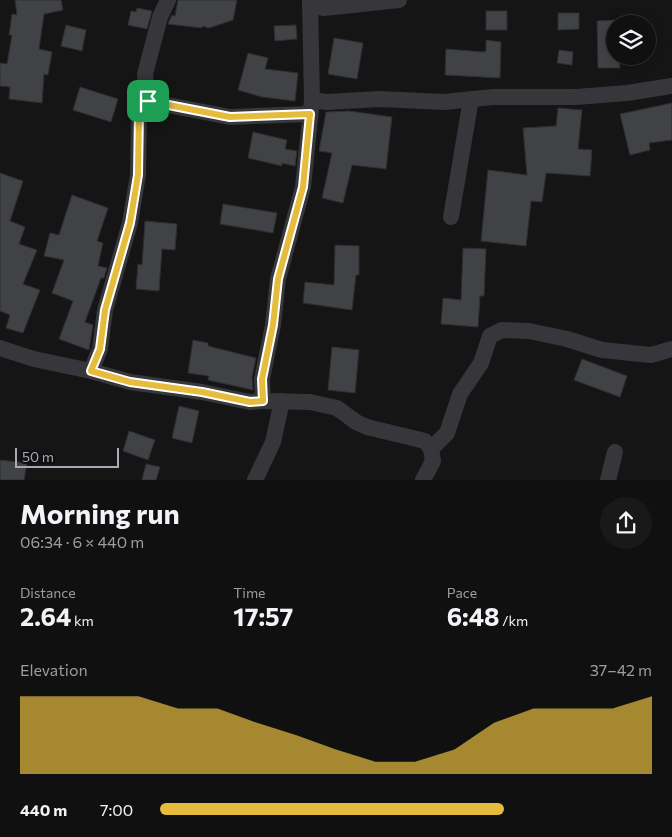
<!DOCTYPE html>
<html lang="en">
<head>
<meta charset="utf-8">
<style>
  :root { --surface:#101010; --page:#191919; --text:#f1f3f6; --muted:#9c9d9f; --line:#303030; --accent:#e5bc3e }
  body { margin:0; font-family:Commissioner,sans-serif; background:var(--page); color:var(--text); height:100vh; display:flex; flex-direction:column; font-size:19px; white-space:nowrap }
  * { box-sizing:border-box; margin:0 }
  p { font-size:16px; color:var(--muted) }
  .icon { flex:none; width:28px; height:28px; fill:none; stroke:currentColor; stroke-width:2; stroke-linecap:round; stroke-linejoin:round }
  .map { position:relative; height:480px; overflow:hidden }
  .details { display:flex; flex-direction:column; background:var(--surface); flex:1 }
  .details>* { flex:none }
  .fabs { position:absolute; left:606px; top:15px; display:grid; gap:10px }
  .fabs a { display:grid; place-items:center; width:50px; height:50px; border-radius:50%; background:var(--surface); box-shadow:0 2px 12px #0003,0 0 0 1px var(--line); font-size:25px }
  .scale { position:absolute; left:15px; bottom:12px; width:104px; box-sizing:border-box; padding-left:5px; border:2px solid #a7aab5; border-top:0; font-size:14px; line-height:18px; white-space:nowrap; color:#a7aab5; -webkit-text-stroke:4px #101011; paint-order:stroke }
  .pin { position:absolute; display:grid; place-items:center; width:42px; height:42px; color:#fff; margin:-21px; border-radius:10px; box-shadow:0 2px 8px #0006 }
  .round { display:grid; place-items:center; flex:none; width:52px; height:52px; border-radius:26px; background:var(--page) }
  .overview { display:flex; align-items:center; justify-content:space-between; height:85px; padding:0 20px }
  h1 { font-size:28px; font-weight:700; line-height:38px }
  .figures { display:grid; grid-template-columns:repeat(3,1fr); gap:8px; height:85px; padding:5px 20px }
  .figures div { display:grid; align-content:center }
  .figures b { font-size:25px; font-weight:700 }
  .figures small { font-size:14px; font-weight:400 }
  .figures p { font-size:14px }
  .chart { height:140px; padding:10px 20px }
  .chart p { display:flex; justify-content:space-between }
  .chart svg { width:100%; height:90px; margin-top:5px; fill:var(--accent); opacity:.7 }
  ul { padding:0 20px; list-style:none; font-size:16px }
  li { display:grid; grid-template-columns:80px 60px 1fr; align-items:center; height:38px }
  li i { height:12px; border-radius:6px; background:var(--accent) }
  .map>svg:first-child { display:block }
  .building { fill:#414246; stroke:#2f2f32 }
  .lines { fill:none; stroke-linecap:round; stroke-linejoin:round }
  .street { stroke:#36363b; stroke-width:16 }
  .route-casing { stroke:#fff; stroke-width:10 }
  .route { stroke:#e5bc3e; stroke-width:6 }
</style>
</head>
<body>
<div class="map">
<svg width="672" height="480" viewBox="0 0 672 480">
  <rect width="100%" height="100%" fill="#151516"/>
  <g class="building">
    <path d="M15,0H61L63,10L44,14L39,49L52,52L48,75L44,74L42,103L9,99L10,87L0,86V63L7,64L12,35H9L12,14L17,15Z"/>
    <path d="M178,0H237L233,20L209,28L202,26V28L168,24L172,15L175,16Z"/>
    <path d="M137,8L152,11L147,29L128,25L131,11L136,12Z"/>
    <rect x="486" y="11" width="21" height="19"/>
    <path d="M558,13H579V29L558,30Z"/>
    <path d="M615,20V56H619L620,68H598L597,21Z"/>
    <path d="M66,25L86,30L82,51L61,46Z"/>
    <path d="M296,25L297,39L275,41L274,26Z"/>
    <path d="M334,38L363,43L357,79L328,74Z"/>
    <path d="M486,40L501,42L500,78L445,75L446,49L483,52L486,51Z"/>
    <path d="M559,50L573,52L572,65L557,63Z"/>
    <path d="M248,53L268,58L265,69L298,73L295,101L262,97L238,90Z"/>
    <path d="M80,87L118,99L111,122L73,110Z"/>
    <path d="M672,103V140L649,143L650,150L630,155L620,114Z"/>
    <path d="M558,108L582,110L578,149L592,150L590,176L546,173L542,202L531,201L526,246L481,241L488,170L527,175L523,128L556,126Z"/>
    <path d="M349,111L392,117L386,169L352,165L343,203L322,198L332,153L319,151L326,112Z"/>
    <path d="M253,132L287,140L285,149L297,151L295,166L282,163V166L248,158Z"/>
    <path d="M0,173L23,181L10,221L25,227L19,244L37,250L23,284L40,290L23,333L6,328L10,315L0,311Z"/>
    <path d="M72,195L108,208L97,241L103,243L98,266L107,268L104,278H101L85,322L93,325L89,350L59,339L73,301L52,293L64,260L44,256L50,233L59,235Z"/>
    <path d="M223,204L277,213L273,233L220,224Z"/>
    <path d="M145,221L177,224L175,250L162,249L159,291L136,289L138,264L142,265Z"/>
    <path d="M335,245L359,246V275H356L352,310L303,303L305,282L334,285Z"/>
    <path d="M463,248L486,249L484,296H480L478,327L441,324L443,298L461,300Z"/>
    <path d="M193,340L208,343V346L256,358L252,377L253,390L208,380L209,376L188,373Z"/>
    <path d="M332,347L359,350L355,393L328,390Z"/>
    <path d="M582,359L627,376L620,397L574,380Z"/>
    <path d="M179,406L199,411L192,443L172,438Z"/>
    <path d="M129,431L155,440L148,460L123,451Z"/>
    <path d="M0,460L27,463L24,480H0Z"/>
    <path d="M146,464L160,467L156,480H142Z"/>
  </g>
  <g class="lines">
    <g class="street">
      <path d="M310,4L324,8L399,0"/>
      <path d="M312,100L327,102L379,99L444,102L493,97H576L627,93L672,86"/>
      <path d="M147,101L145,74L160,17L168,0"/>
      <path d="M451,217L471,99"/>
      <path d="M0,348L34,359L91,371L130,382L202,392L250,402L263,401L310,402L337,408L356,422L367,427L425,441L431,449L433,461L423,480"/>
      <path d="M91,371L100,349L105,310L130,223L138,175L139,112L147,101L230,117L310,114"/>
      <path d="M263,401L262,379L273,325L278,279L303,187L312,100L310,0"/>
      <path d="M431,449L447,433L460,394L481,363L490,336L502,330L529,331L567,339L602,350L651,355L672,349"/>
      <path d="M255,480L273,442L282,401"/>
      <path d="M608,480L615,452"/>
    </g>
  </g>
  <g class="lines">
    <defs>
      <path id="route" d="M148,101L230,117L310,114L303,187L278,279L273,325L262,379L263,401L250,402L202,392L130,382L91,371L100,349L105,310L130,223L138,175L139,112Z"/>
    </defs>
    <use href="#route" class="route-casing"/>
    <use href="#route" class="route"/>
  </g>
</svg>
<div class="fabs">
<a><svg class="icon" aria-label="layers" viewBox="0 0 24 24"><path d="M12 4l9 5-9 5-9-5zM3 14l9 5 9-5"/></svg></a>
</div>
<div class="scale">50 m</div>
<div class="pin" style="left:148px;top:101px;background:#1e9e55"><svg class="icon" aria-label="arrive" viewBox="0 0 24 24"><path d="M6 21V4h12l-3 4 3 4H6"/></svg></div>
</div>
<section class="details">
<div class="overview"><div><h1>Morning run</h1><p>06:34 · 6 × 440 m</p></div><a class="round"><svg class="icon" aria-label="share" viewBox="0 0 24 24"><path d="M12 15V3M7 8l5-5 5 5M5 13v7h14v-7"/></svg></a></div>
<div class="figures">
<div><p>Distance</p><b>2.64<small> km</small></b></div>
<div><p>Time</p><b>17:57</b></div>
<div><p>Pace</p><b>6:48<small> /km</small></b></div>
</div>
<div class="chart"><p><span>Elevation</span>37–42 m</p>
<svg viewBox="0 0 160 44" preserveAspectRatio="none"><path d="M0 44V6L10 6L20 6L30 6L40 12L50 12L60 19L70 25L80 32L90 38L100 38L110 32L120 19L130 12L140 12L150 12L160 6V44z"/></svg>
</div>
<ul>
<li><b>440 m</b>7:00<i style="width:70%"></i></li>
</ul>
</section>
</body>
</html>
